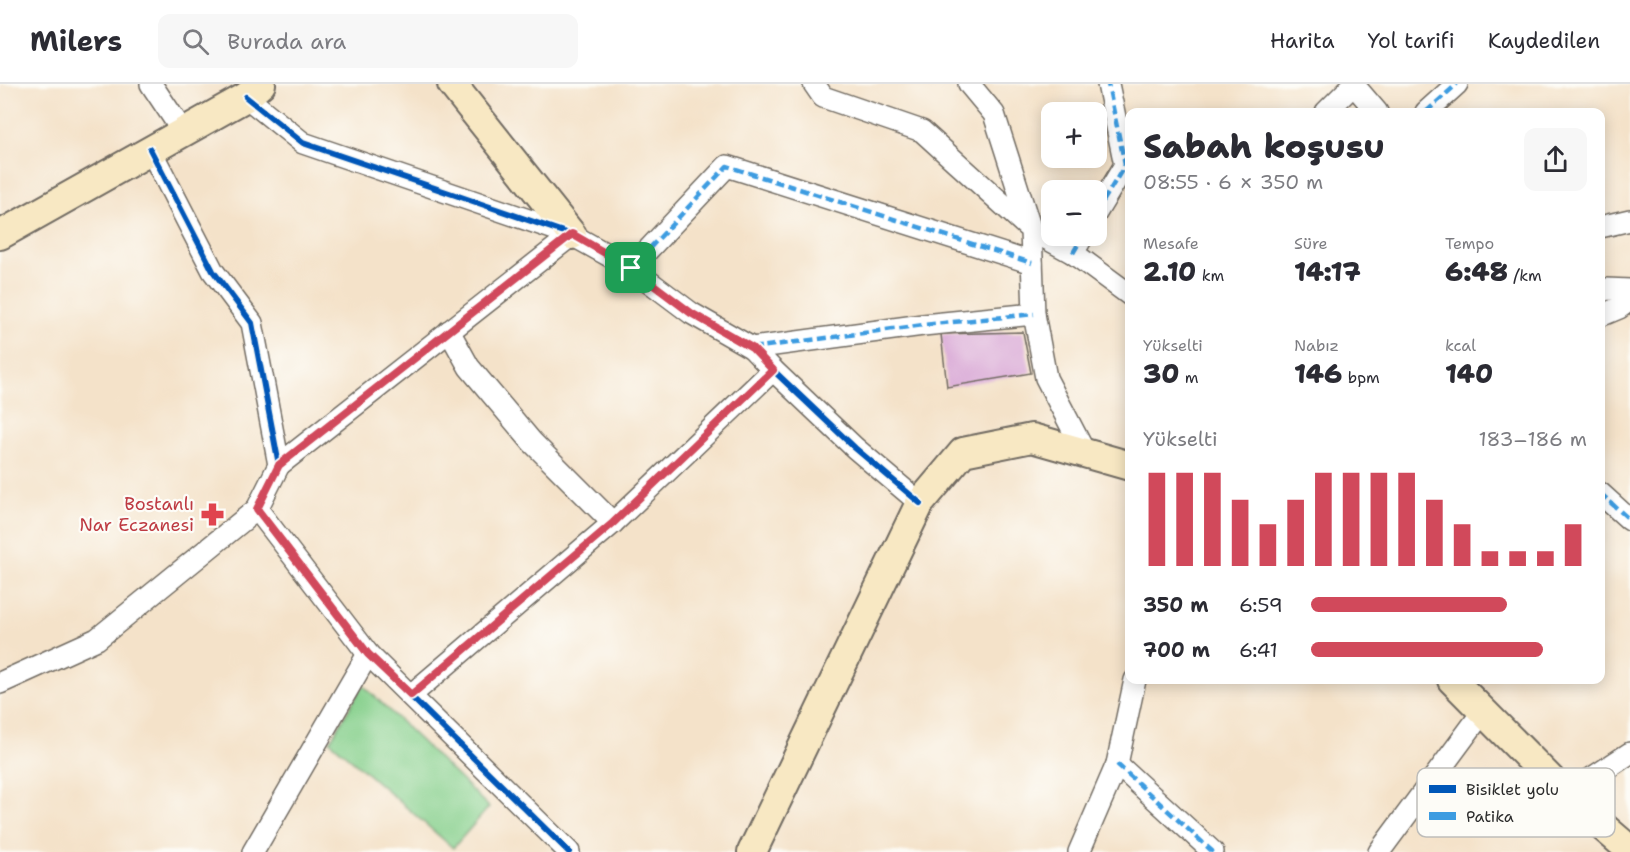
<!DOCTYPE html>
<html lang="tr">
<head>
<meta charset="utf-8">
<style>
  :root { --surface:#fff; --page:#f7f7f7; --text:#2b2b33; --muted:#7c7c81; --line:#e1e1e2; --accent:#d1495b }
  body { margin:0; font-family:"Shantell Sans",sans-serif; background:var(--page); color:var(--text); height:100vh; display:flex; flex-direction:column; font-size:22px; white-space:nowrap }
  * { box-sizing:border-box; margin:0 }
  p { font-size:20px; color:var(--muted) }
  .icon { flex:none; width:33px; height:33px; fill:none; stroke:currentColor; stroke-width:2; stroke-linecap:round; stroke-linejoin:round }
  .map { position:relative; flex:1; overflow:hidden }
  .panel { position:absolute; left:1125px; top:24px; width:480px; height:576px; display:flex; flex-direction:column; background:var(--surface); border-radius:12px; box-shadow:0 3px 15px #0003 }
  .panel>* { flex:none }
  .controls { position:absolute; left:1041px; top:18px; display:grid; gap:12px }
  .controls a { display:grid; place-items:center; width:66px; height:66px; border-radius:12px; background:var(--surface); box-shadow:0 3px 15px #0003; font-size:30px }
  .pin { position:absolute; display:grid; place-items:center; width:51px; height:51px; color:#fff; margin:-26px; border-radius:12px; box-shadow:0 3px 9px #0006 }
  .round { display:grid; place-items:center; flex:none; width:63px; height:63px; border-radius:12px; background:var(--page) }
  .headline { display:flex; align-items:center; justify-content:space-between; height:102px; padding:0 18px }
  h1 { font-size:33px; font-weight:800; line-height:45px }
  .metrics { display:grid; grid-template-columns:repeat(3,1fr); gap:9px; height:102px; padding:6px 18px }
  .metrics div { display:grid; align-content:center }
  .metrics b { font-size:26px; font-weight:800 }
  .metrics small { font-size:16px; font-weight:400 }
  .metrics p { font-size:16px }
  .chart { height:168px; padding:12px 18px }
  .chart p { display:flex; justify-content:space-between }
  .chart svg { width:100%; height:108px; margin-top:6px; stroke:var(--accent); stroke-width:6 }
  ul { padding:0 18px; list-style:none; font-size:20px }
  li { display:grid; grid-template-columns:96px 72px 1fr; align-items:center; height:45px }
  li i { height:15px; border-radius:8px; background:var(--accent) }
  header { display:flex; align-items:center; gap:36px; box-sizing:border-box; height:84px; padding:0 30px; background:var(--surface); border-bottom:2px solid var(--line) }
  header strong { font-size:28px }
  nav { display:flex; gap:33px; margin-inline-start:auto; font-size:21px }
  .search { width:420px; height:54px; background:var(--page); display:flex; align-items:center; gap:15px; box-sizing:border-box; padding:0 21px; border-radius:12px; color:var(--muted); font-size:22px }
  .map>svg:first-child { display:block }
  .green { fill:#87d08d; stroke:#597e5c; stroke-width:1.5 }
  .building { fill:#dbadd8 }
  .lines { fill:none; stroke-linecap:round; stroke-linejoin:round }
  .street-casing { stroke:#716b62; stroke-width:24 }
  .secondary-casing { stroke:#716b62; stroke-width:32 }
  .street { stroke:#fff; stroke-width:21 }
  .secondary { stroke:#f8e8c3; stroke-width:28 }
  .quiet { stroke:#3d9ce1; stroke-width:4.5; stroke-dasharray:9 4.5; stroke-linecap:butt }
  .cycleway-casing { stroke:#fdfcf7; stroke-width:10 }
  .cycleway { stroke:#0057b8; stroke-width:6 }
  .route-casing { stroke:#fff; stroke-width:12 }
  .route { stroke:#d1495b; stroke-width:8 }
  .labels { text-anchor:middle; dominant-baseline:central; stroke-width:4.5; stroke-linejoin:round; paint-order:stroke }
  .health-label { font-size:18px; fill:#be3a42; stroke:#fdfcf7; text-anchor:end }
  .key { fill:#fdfcf7; stroke:#bebdba; stroke-width:1.5 }
  .key-label { font-size:16px; fill:#2b2b2b }
</style>
</head>
<body>
<header>
<strong>Milers</strong>
<div class="search"><svg class="icon" aria-label="search" viewBox="0 0 24 24"><circle cx="10" cy="10" r="6"/><path d="M15 15l6 6"/></svg>Burada ara</div>
<nav><a>Harita</a><a>Yol tarifi</a><a>Kaydedilen</a></nav>
</header>
<div class="map">
<svg width="1630" height="768" viewBox="0 0 1630 768">
  <rect width="100%" height="100%" fill="#fdfcf7"/>
  <filter id="ink" filterUnits="userSpaceOnUse"><feTurbulence type="fractalNoise" baseFrequency=".0167" numOctaves="2"/><feDisplacementMap in="SourceGraphic" scale="12" xChannelSelector="R" yChannelSelector="G"/><feConvolveMatrix kernelMatrix="1 2 1 2 8 2 1 2 1" color-interpolation-filters="sRGB"/></filter>
  <filter id="wash" filterUnits="userSpaceOnUse"><feTurbulence type="fractalNoise" baseFrequency=".008" numOctaves="4" result="noise"/><feDisplacementMap in="SourceGraphic" scale="24" xChannelSelector="R" yChannelSelector="G"/><feGaussianBlur stdDeviation="1.35" result="paint"/><feColorMatrix in="noise" values="0 0 0 0 0 0 0 0 0 0 0 0 0 0 0 0 0 1.4 0 .05"/><feComposite in="paint" operator="in"/></filter>
  <g filter="url(#wash)">
    <rect width="100%" height="100%" fill="#f4e2c9"/>
    <path class="green" d="M363,601L489,723L453,764L330,657Z"/>
    <g id="blocks">
      <path class="building" d="M1023,248L1031,289L947,303L941,250Z"/>
    </g>
  </g>
  <g filter="url(#ink)">
    <use href="#blocks" fill-opacity="0" stroke="#716b62" stroke-width="1.5"/>
    <g class="lines">
      <defs>
        <g id="street">
          <path d="M151,0L183,48"/>
          <path d="M814,0L823,13L922,47L1031,146L1034,230L1046,294L1085,369"/>
          <path d="M969,0L994,30L1031,146L1073,169L1130,211"/>
          <path d="M1353,0L1377,28"/>
          <path d="M246,13L303,59L572,151L631,184L691,229L752,264L773,286L855,364L920,419"/>
          <path d="M1326,28L1354,0"/>
          <path d="M1426,28L1457,0"/>
          <path d="M150,65L213,187L252,239L279,381L257,425L368,570L569,768"/>
          <path d="M1096,129L1125,81L1108,0"/>
          <path d="M1600,143L1630,136"/>
          <path d="M1073,169L1083,152"/>
          <path d="M631,184L727,82L1032,179"/>
          <path d="M1600,208L1606,205L1630,206"/>
          <path d="M1600,232L1619,224L1630,216"/>
          <path d="M449,247L469,283L532,358L613,439"/>
          <path d="M752,264L923,241L1034,230"/>
          <path d="M279,381L572,151"/>
          <path d="M1600,409L1630,436"/>
          <path d="M0,599L97,555L257,425"/>
          <path d="M411,611L613,439L773,286"/>
          <path d="M1117,680L1213,768"/>
          <path d="M1566,711L1630,669"/>
          <path d="M253,768L368,570"/>
          <path d="M1079,768L1117,680L1135,596"/>
          <path d="M1379,768L1484,626"/>
        </g>
        <g id="secondary">
          <path d="M452,0L572,151"/>
          <path d="M0,151L246,13L261,0"/>
          <path d="M1452,596L1566,711L1630,766"/>
          <path d="M752,768L920,419L963,368L1032,354L1130,382"/>
        </g>
      </defs>
      <use href="#street" class="street-casing"/>
      <use href="#secondary" class="secondary-casing"/>
      <use href="#street" class="street"/>
      <use href="#secondary" class="secondary"/>
      <g class="quiet">
        <path d="M1426,28L1457,0"/>
        <path d="M1096,129L1125,81L1108,0"/>
        <path d="M1073,169L1083,152"/>
        <path d="M631,184L727,82L1032,179"/>
        <path d="M752,264L923,241L1034,230"/>
        <path d="M1600,409L1630,436"/>
        <path d="M1117,680L1213,768"/>
      </g>
      <defs>
        <g id="cycleway">
          <path d="M246,13L303,59L572,151L631,184L691,229L752,264L773,286L855,364L920,419"/>
          <path d="M150,65L213,187L252,239L279,381L257,425L368,570L569,768"/>
        </g>
      </defs>
      <use href="#cycleway" class="cycleway-casing"/>
      <use href="#cycleway" class="cycleway"/>
    </g>
  </g>
  <g class="lines" filter="url(#ink)">
    <defs>
      <path id="route" d="M572,150L631,184L691,229L752,264L773,286L613,439L411,611L368,570L257,425L279,381Z"/>
    </defs>
    <use href="#route" class="route-casing"/>
    <use href="#route" class="route"/>
  </g>
  <defs>
    <symbol id="pharmacy-bare" viewBox="-9 -9 18 18"><path d="M-2-6h4v4h4v4h-4v4h-4v-4h-4v-4h4Z" fill="#e0444e" stroke="#fdfcf7" stroke-width="2.5" paint-order="stroke"/></symbol>
  </defs>
  <g fill-rule="evenodd">
    <use href="#pharmacy-bare" x="196" y="414" width="33" height="33"/>
  </g>
  <g class="labels">
    <g class="health-label">
      <text x="194" y="420">Bostanlı<tspan x="194" dy="21">Nar Eczanesi</tspan></text>
    </g>
  </g>
  <rect x="1417" y="684" width="198" height="69" rx="9" class="key"/>
  <rect x="1429" y="701" width="27" height="8" fill="#0057b8"/>
  <rect x="1429" y="728" width="27" height="8" fill="#3d9ce1"/>
  <g class="key-label">
    <text x="1466" y="711">Bisiklet yolu</text>
    <text x="1466" y="738">Patika</text>
  </g>
</svg>
<div class="controls">
<a>+</a>
<a>−</a>
</div>
<div class="pin" style="left:631px;top:184px;background:#1e9e55"><svg class="icon" aria-label="arrive" viewBox="0 0 24 24"><path d="M6 21V4h12l-3 4 3 4H6"/></svg></div>
<section class="panel">
<div class="headline"><div><h1>Sabah koşusu</h1><p>08:55 · 6 × 350 m</p></div><a class="round"><svg class="icon" aria-label="share" viewBox="0 0 24 24"><path d="M12 15V3M7 8l5-5 5 5M5 13v7h14v-7"/></svg></a></div>
<div class="metrics">
<div><p>Mesafe</p><b>2.10<small> km</small></b></div>
<div><p>Süre</p><b>14:17</b></div>
<div><p>Tempo</p><b>6:48<small> /km</small></b></div>
</div>
<div class="metrics">
<div><p>Yükselti</p><b>30<small> m</small></b></div>
<div><p>Nabız</p><b>146<small> bpm</small></b></div>
<div><p>kcal</p><b>140</b></div>
</div>
<div class="chart"><p><span>Yükselti</span>183–186 m</p>
<svg viewBox="0 0 160 44" preserveAspectRatio="none"><path d="M5 44V6M15 44V6M25 44V6M35 44V17M45 44V27M55 44V17M65 44V6M75 44V6M85 44V6M95 44V6M105 44V17M115 44V27M125 44V38M135 44V38M145 44V38M155 44V27"/></svg>
</div>
<ul>
<li><b>350 m</b>6:59<i style="width:71%"></i></li>
<li><b>700 m</b>6:41<i style="width:84%"></i></li>
</ul>
</section>
</div>
</body>
</html>
